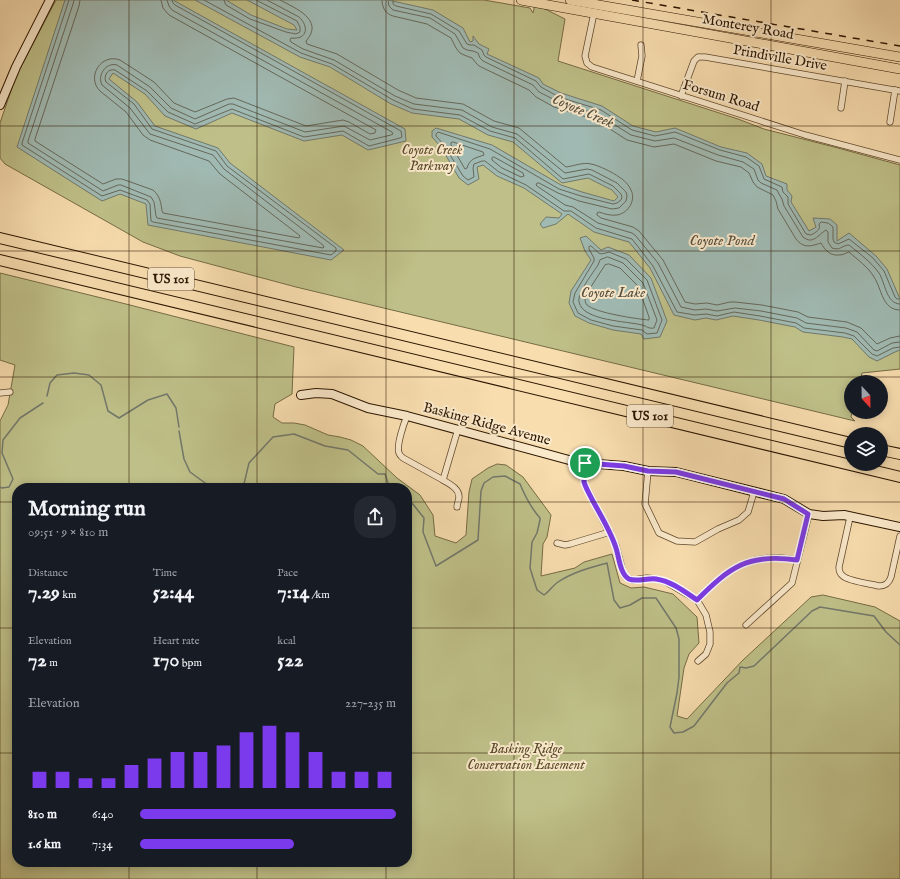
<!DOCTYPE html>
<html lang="en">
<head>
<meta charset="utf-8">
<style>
  :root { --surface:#171b24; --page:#242831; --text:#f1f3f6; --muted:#9ea1a6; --accent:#7c3aed }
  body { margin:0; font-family:"IM FELL English",serif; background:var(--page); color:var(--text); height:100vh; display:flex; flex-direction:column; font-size:15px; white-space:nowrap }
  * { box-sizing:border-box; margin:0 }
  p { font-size:13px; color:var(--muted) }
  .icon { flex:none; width:22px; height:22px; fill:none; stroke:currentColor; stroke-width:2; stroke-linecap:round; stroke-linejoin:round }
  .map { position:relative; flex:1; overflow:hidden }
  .drawer { position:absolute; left:12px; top:483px; width:400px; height:384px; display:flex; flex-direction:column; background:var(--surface); border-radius:16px; box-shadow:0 2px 10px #0003 }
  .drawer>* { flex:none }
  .needle { width:26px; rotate:158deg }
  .buttons { position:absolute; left:844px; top:375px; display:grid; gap:8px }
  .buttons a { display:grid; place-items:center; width:44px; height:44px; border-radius:50%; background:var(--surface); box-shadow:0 2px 10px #0003; font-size:20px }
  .pin { position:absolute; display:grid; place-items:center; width:34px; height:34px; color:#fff; margin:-17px; border:2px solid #fff; border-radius:50%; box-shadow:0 1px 4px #0007 }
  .round { display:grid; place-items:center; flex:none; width:42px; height:42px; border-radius:16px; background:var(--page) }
  .summary { display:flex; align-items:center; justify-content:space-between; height:68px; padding:0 16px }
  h1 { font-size:22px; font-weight:700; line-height:30px }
  .stats { display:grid; grid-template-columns:repeat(3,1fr); gap:6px; height:68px; padding:4px 16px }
  .stats div { display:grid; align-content:center }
  .stats b { font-size:20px; font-weight:700 }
  .stats small { font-size:11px; font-weight:400 }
  .stats p { font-size:11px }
  .chart { height:112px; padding:8px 16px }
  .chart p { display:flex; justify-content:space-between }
  .chart svg { width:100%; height:72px; margin-top:4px; stroke:var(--accent); stroke-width:6 }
  ul { padding:0 16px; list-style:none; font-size:13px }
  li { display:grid; grid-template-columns:64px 48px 1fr; align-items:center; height:30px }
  li i { height:10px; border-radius:5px; background:var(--accent) }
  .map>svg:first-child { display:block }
  .green { fill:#bfc089; stroke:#766b44; fill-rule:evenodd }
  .water { fill:#a0bab3; stroke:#72786b }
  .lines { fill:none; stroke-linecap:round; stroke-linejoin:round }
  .shore { stroke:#66685a; stroke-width:1 }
  .stream { stroke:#72786b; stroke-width:1.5 }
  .street-casing { stroke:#5f482c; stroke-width:7 }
  .secondary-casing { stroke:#2c1600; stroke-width:10 }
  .primary-casing { stroke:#2c1600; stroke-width:10 }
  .highway-casing { stroke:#2c1600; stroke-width:12 }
  .street { stroke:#fae9cb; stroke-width:5.5 }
  .secondary { stroke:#fae9cb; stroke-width:8 }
  .primary { stroke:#f8ddaf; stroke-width:9 }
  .highway { stroke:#f8ddaf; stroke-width:10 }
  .rail { stroke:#2c1600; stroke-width:1.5; stroke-dasharray:7 7; stroke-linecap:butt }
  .route-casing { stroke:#fff; stroke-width:8 }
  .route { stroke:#7c3aed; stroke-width:5 }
  .grid { fill:none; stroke:#2c1600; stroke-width:1; stroke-opacity:0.55 }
  .labels { text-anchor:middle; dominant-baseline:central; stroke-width:4; stroke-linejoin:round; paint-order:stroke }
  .shield { fill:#fae9cb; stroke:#6a553d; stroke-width:1 }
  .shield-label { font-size:13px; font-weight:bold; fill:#2c1600 }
  .street-label { font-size:14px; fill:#2c1600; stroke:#fae9cb }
  .park-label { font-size:14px; font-style:italic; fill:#584929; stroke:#fae9cb }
  .water-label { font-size:15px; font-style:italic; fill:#554f3f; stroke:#fae9cb }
</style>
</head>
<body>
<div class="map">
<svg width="900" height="879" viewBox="0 0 900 879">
  <rect width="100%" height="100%" fill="#f8ddaf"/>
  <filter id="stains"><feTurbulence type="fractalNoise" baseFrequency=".005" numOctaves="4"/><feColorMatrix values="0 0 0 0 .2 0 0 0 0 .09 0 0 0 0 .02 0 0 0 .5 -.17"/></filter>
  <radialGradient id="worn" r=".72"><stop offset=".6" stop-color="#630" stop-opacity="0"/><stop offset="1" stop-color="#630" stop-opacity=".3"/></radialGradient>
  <g class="green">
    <path d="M56,0H484L530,8L533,13L535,4L565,19L558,61L738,119L764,129L838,148L900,165V369L862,373L860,382H851V412H852L851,417L855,421L296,287L180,256L143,242L5,164L0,158V123L16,76Z"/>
    <path d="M0,273L122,303L294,347L292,394L275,404L273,417L282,423H294L305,425L328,435L340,437L351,440L363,446L397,478L420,495L433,515L435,536L456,543L466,535L469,492L472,479L488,468L497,464L506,465L523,477L551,515L547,537L543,544L541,576L575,568L584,562L612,554L620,583L631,588L644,587L673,594L697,617L699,643L689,654L684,668L677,716L687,719L743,660L811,597L823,595L875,607L900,621V879H0V421L8,405L15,365L0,360ZM17,488H407V862H17Z"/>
  </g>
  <g class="water">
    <path d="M65,0H173L405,129L406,141L368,150L342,135L304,141L232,113L196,129L165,116L145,94L113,73L109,79L137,102L155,126L218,148L230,163L344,250L331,260L148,225L146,204L120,194L102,201L17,147Z"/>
    <path d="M195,0H226L251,15L287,29L297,30L294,25L247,0H388L433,10L463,28L470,42L473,41V36L479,44L489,49L487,54L539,78L543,84L561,93L602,106L633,126L656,132L675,128L721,147L747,153L762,164L766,176L787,184V190L792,196L791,202L809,231L816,227L813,218L830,219L837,225V241L849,233L876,256L887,269L900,299V350L895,352L877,361L869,357L852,339L843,337L803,332L795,327L759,320L733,316L716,320L706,318L695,320L674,315L650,268L629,242L594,232L568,214L556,224L543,228L540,224L546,217L559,218L562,214L524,188L497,176L483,165L477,167L479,179L468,185L459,178L441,147L432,137V131L436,128L492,145L561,185L582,192L614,201L618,197L612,190L588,178L562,183L513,142L488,135L459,119L412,113L391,104L330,67L300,57Z"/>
    <path d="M586,236L601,250L608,247L629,255L651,278L667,321L660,337L644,339L641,334L613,330L589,323L575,316L569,303L571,291L591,260L585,251L580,238Z"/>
  </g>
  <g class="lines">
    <g class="shore">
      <path d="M69,0L22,143V145L102,196L120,190L147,200L150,204L151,221L153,222L331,255L336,251V248L227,166L216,151L152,129L134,104L106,82C103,76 108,68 115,70L147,91L168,112L195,124L232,109L304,137L343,131L369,146L400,138L402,137L401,131L175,5L173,3L172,0"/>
      <path d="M74,0L73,4L28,141V143L103,191L118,185H121L151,197L154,202L156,216L157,218L323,248L324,247L323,245L224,169L213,155L150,134L130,108L102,85C97,75 106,62 117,65L150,87L171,108L195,119L229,104H233L305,132L344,126L370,140L391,135L393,134L392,132L172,10L169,6L167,0"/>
      <path d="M80,0L79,6L35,139V141L103,184L116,179H122L153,190C160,196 161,203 162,211L163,213L299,238L300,236L299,235L220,174L209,161L150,140L143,135L126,112L100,91C86,77 101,53 120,60L154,82L174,103L195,112L227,99L234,98L306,126L343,120L349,122L370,134L375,133L376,130L169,15L163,8L161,0"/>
      <path d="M204,0L301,53L332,64L393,100L413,109L460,115L490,131L515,138L563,179L589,174L613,186L621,194L622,197L621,200L617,203L613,204L581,196L559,189L490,149L438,132L436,134V136L444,145L463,176L468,180L474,177L473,168L474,164L482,161H485L499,172L526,185L564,211H571L596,228L632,239L653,266L677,312L695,315L706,314L717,316L734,312L760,316L796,323L804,328L845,333L854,336L872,354L877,356L893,348L900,347"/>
      <path d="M224,0L225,3L226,5L250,19L286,32L296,34L300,32V27L297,21L256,0"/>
      <path d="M267,0L299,17C309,26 308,40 291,38L290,40L291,42L303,49L334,60L395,96L414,104L462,110L492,127L517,134L565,173L587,169L592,170L617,183L626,192L627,196L626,201L619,208L612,209L579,201L558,193L539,183H537L536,185L537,186L565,205L573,207L598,223L632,233L635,235L658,263L681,307L695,310L706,309L717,311L735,308L761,311L797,318L806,323L846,328L857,332L874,350L877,351L892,343L900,342"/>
      <path d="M280,0C295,8 325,20 306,41L307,44L337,54L398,90L416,98L463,104L494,121L519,128L566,167C574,166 583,162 591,164C598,165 614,173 619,177C623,179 628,184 630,188C637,199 629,213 617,215C611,216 605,214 599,212L597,213V215L601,218L633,227L639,231L663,260L685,302L695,304L707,303L717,305L730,302H735L762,305L798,312L808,317L847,322L861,328L877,344L890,338L900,336"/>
      <path d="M382,0C382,8 386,14 393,16L427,24L451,38L456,48L460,53L464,55L472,58L476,63L479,66L529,90L536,97L554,107L596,120L627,140L654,147L674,144L716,161L741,167L749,173L753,182L757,187L773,195L776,201L778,209L796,239C804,249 811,246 821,243C825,250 830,256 839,255C843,255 846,253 849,252C858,260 868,267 874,277C882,289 882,310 900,310"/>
      <path d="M388,0L389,6L393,10L430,18L455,34L463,48L467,50L473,51L478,53L480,58L483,61L533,85L539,92L557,101L599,115L631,135L655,141L674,138L718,155L743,162L754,169L758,180L761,183L777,190L779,194L782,199L784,206L803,237C813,245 818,235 826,230L828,232V242L832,248C841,251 842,245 849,245C860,254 871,262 879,273C885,282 886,304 900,304"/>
      <path d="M393,0V4L396,6L431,14L459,31L467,44L470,45H474L482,50L484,55L486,57L536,81L541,87L559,97L601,110L632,130L655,136L675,132L720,150L746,157L759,166L764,179L782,187L783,192L788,197V204L806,234L811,235C816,232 821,230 819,224L821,222L828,223L833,227V239L834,242L838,244L849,239L873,258L884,271L895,297L897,299H900"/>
      <path d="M453,142L483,152L484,155C476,158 470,158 467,168L465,169L451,145V143Z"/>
      <path d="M494,157L523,173L524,176L521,177L502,168L492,160V158Z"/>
      <path d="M591,246C600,253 597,256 609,252L626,259L647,280L662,320L657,333L647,334L642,330L613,326L591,320L578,313L573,302L575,293L594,261V258L589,249V247Z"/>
      <path d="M608,257L623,263L643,283L657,320L654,328C648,329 647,326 642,325C627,321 583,321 579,302C577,293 593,273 598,265L600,260Z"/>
      <path d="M609,264L620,268L638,286L649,317V320C637,319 596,313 587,305C585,303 585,300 585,296L605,265Z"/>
    </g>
    <g class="stream">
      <path d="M47,396L50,383L57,375L74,373L89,375L101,385L108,411L119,418L148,400L167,394L176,408L179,427"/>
      <path d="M179,431L184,459L190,472L212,488"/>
      <path d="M0,487L2,488L9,487L13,479L2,453L3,440L20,418L43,403"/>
      <path d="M243,488L249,463L273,437L294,434L325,446L348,450L378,474H385L389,486L392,488"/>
      <path d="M407,499L412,503L424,518L423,532L436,566L478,540L481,491L484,483L493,477L505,476L520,484C525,496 531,508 540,518V520L537,533L532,542L530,568L537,590L544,595C550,591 552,586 558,582C573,572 589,568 607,563L614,600L620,608L630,605L642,598H656L676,628L679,639V677L677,693L670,727L674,733L683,732L694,726L727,683L739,673L740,667L746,668L754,666L812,611L820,607L874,616L886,632L900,645"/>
    </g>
    <defs>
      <g id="street">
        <path d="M594,13L585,56L587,63L592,67L805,135L900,160"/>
        <path d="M637,81L642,56L641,45"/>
        <path d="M681,96L694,61L698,57H705L900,91"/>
        <path d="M841,108L845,81"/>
        <path d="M890,122L895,90"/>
        <path d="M0,393L10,392"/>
        <path d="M407,416C404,423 396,446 399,453C400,456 401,456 403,458L443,480L458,429"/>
        <path d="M585,463L584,482L585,485L616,546L623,572L625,576L629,579L633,580L647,578L657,579L666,582L697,600L706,615L710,632V644L706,654L698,661"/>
        <path d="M648,471L645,504L659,533L677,541L695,542L718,529L739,520L748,512L754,492"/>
        <path d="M443,480C449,484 459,488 459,497C459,500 457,504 457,507"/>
        <path d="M850,517L839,567C839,571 840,574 843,576C848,581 871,584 879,586C885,586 889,583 891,577L900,536"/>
        <path d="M557,543L565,545L570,544L610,532"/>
        <path d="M697,600C718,579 740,558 772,558C780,557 788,559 797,560"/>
        <path d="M746,625L792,583L809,514"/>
      </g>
      <g id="secondary">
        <path d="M0,105L16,67L50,0"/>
        <path d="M301,395L316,393L332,394L368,408L407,416L569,460L585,463L624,466L648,471L676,472L784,499L809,514L823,516L844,515L900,527"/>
      </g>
      <g id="primary">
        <path d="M521,0L900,69"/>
        <path d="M570,0L900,57"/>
      </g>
      <g id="highway">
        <path d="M0,238L851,443"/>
        <path d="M0,260L900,477"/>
        <path d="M881,450L900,454"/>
      </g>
    </defs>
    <use href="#street" class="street-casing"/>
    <use href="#secondary" class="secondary-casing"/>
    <use href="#primary" class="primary-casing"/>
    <use href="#highway" class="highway-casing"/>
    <use href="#street" class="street"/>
    <use href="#secondary" class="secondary"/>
    <use href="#primary" class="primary"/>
    <use href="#highway" class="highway"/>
    <path class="rail" d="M632,0L900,46"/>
  </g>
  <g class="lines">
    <defs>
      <path id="route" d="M585,463L624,466L648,471L676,472L784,499L808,514L797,560C748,553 730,567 697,600C685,592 671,581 656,579C648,578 635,582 629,579C620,574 619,557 616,548C609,526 594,506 585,485L584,482Z"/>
    </defs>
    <use href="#route" class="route-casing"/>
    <use href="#route" class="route"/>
  </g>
  <path class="grid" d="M129,0V488M257,0V488M386,0V488M514,0V879M643,0V879M771,0V879M0,126H900M0,251H900M0,377H900M0,502H17M407,502H900M0,628H17M407,628H900M0,753H17M407,753H900M129,862V879M257,862V879M386,862V879"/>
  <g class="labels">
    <g class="shield">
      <rect x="148" y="268" width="46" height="22" rx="3"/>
      <rect x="627" y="405" width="46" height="22" rx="3"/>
    </g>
    <g class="shield-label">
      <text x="171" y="279">US 101</text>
      <text x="650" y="416">US 101</text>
    </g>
    <g class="street-label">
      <text transform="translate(748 27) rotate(10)">Monterey Road</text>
      <text transform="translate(780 58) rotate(10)">Prindiville Drive</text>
      <text transform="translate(721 96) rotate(17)">Forsum Road</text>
      <text transform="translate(487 424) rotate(15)">Basking Ridge Avenue</text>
    </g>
    <g class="park-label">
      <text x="432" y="150">Coyote Creek<tspan x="432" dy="16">Parkway</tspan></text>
      <text x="526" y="749">Basking Ridge<tspan x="526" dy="16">Conservation Easement</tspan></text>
    </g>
    <g class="water-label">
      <text transform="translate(583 111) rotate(23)">Coyote Creek</text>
      <text x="722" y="240">Coyote Pond</text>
      <text x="613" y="292">Coyote Lake</text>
    </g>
  </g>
  <rect width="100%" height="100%" filter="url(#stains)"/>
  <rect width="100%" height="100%" fill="url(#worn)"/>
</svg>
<div class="buttons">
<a><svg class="needle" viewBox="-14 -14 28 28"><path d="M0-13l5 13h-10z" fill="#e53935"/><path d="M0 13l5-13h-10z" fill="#9ea1a6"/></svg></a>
<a><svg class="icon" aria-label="layers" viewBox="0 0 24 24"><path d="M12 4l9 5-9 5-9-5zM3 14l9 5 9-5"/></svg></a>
</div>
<div class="pin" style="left:585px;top:463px;background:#1e9e55"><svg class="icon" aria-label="arrive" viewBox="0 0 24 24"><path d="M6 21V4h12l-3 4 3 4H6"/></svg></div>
<section class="drawer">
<div class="summary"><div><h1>Morning run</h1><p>09:51 · 9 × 810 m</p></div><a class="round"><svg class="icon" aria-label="share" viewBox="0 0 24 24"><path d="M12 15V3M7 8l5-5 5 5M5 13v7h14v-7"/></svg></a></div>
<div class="stats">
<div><p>Distance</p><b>7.29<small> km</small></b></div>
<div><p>Time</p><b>52:44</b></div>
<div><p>Pace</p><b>7:14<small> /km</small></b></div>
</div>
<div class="stats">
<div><p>Elevation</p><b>72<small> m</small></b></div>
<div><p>Heart rate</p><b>170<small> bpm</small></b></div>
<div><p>kcal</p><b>522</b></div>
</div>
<div class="chart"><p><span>Elevation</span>227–235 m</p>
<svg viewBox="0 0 160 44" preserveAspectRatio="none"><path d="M5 44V34M15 44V34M25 44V38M35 44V38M45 44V30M55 44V26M65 44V22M75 44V22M85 44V18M95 44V10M105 44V6M115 44V10M125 44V22M135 44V34M145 44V34M155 44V34"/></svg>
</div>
<ul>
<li><b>810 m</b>6:40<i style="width:100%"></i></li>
<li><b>1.6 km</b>7:34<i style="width:60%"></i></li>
</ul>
</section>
</div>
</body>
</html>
